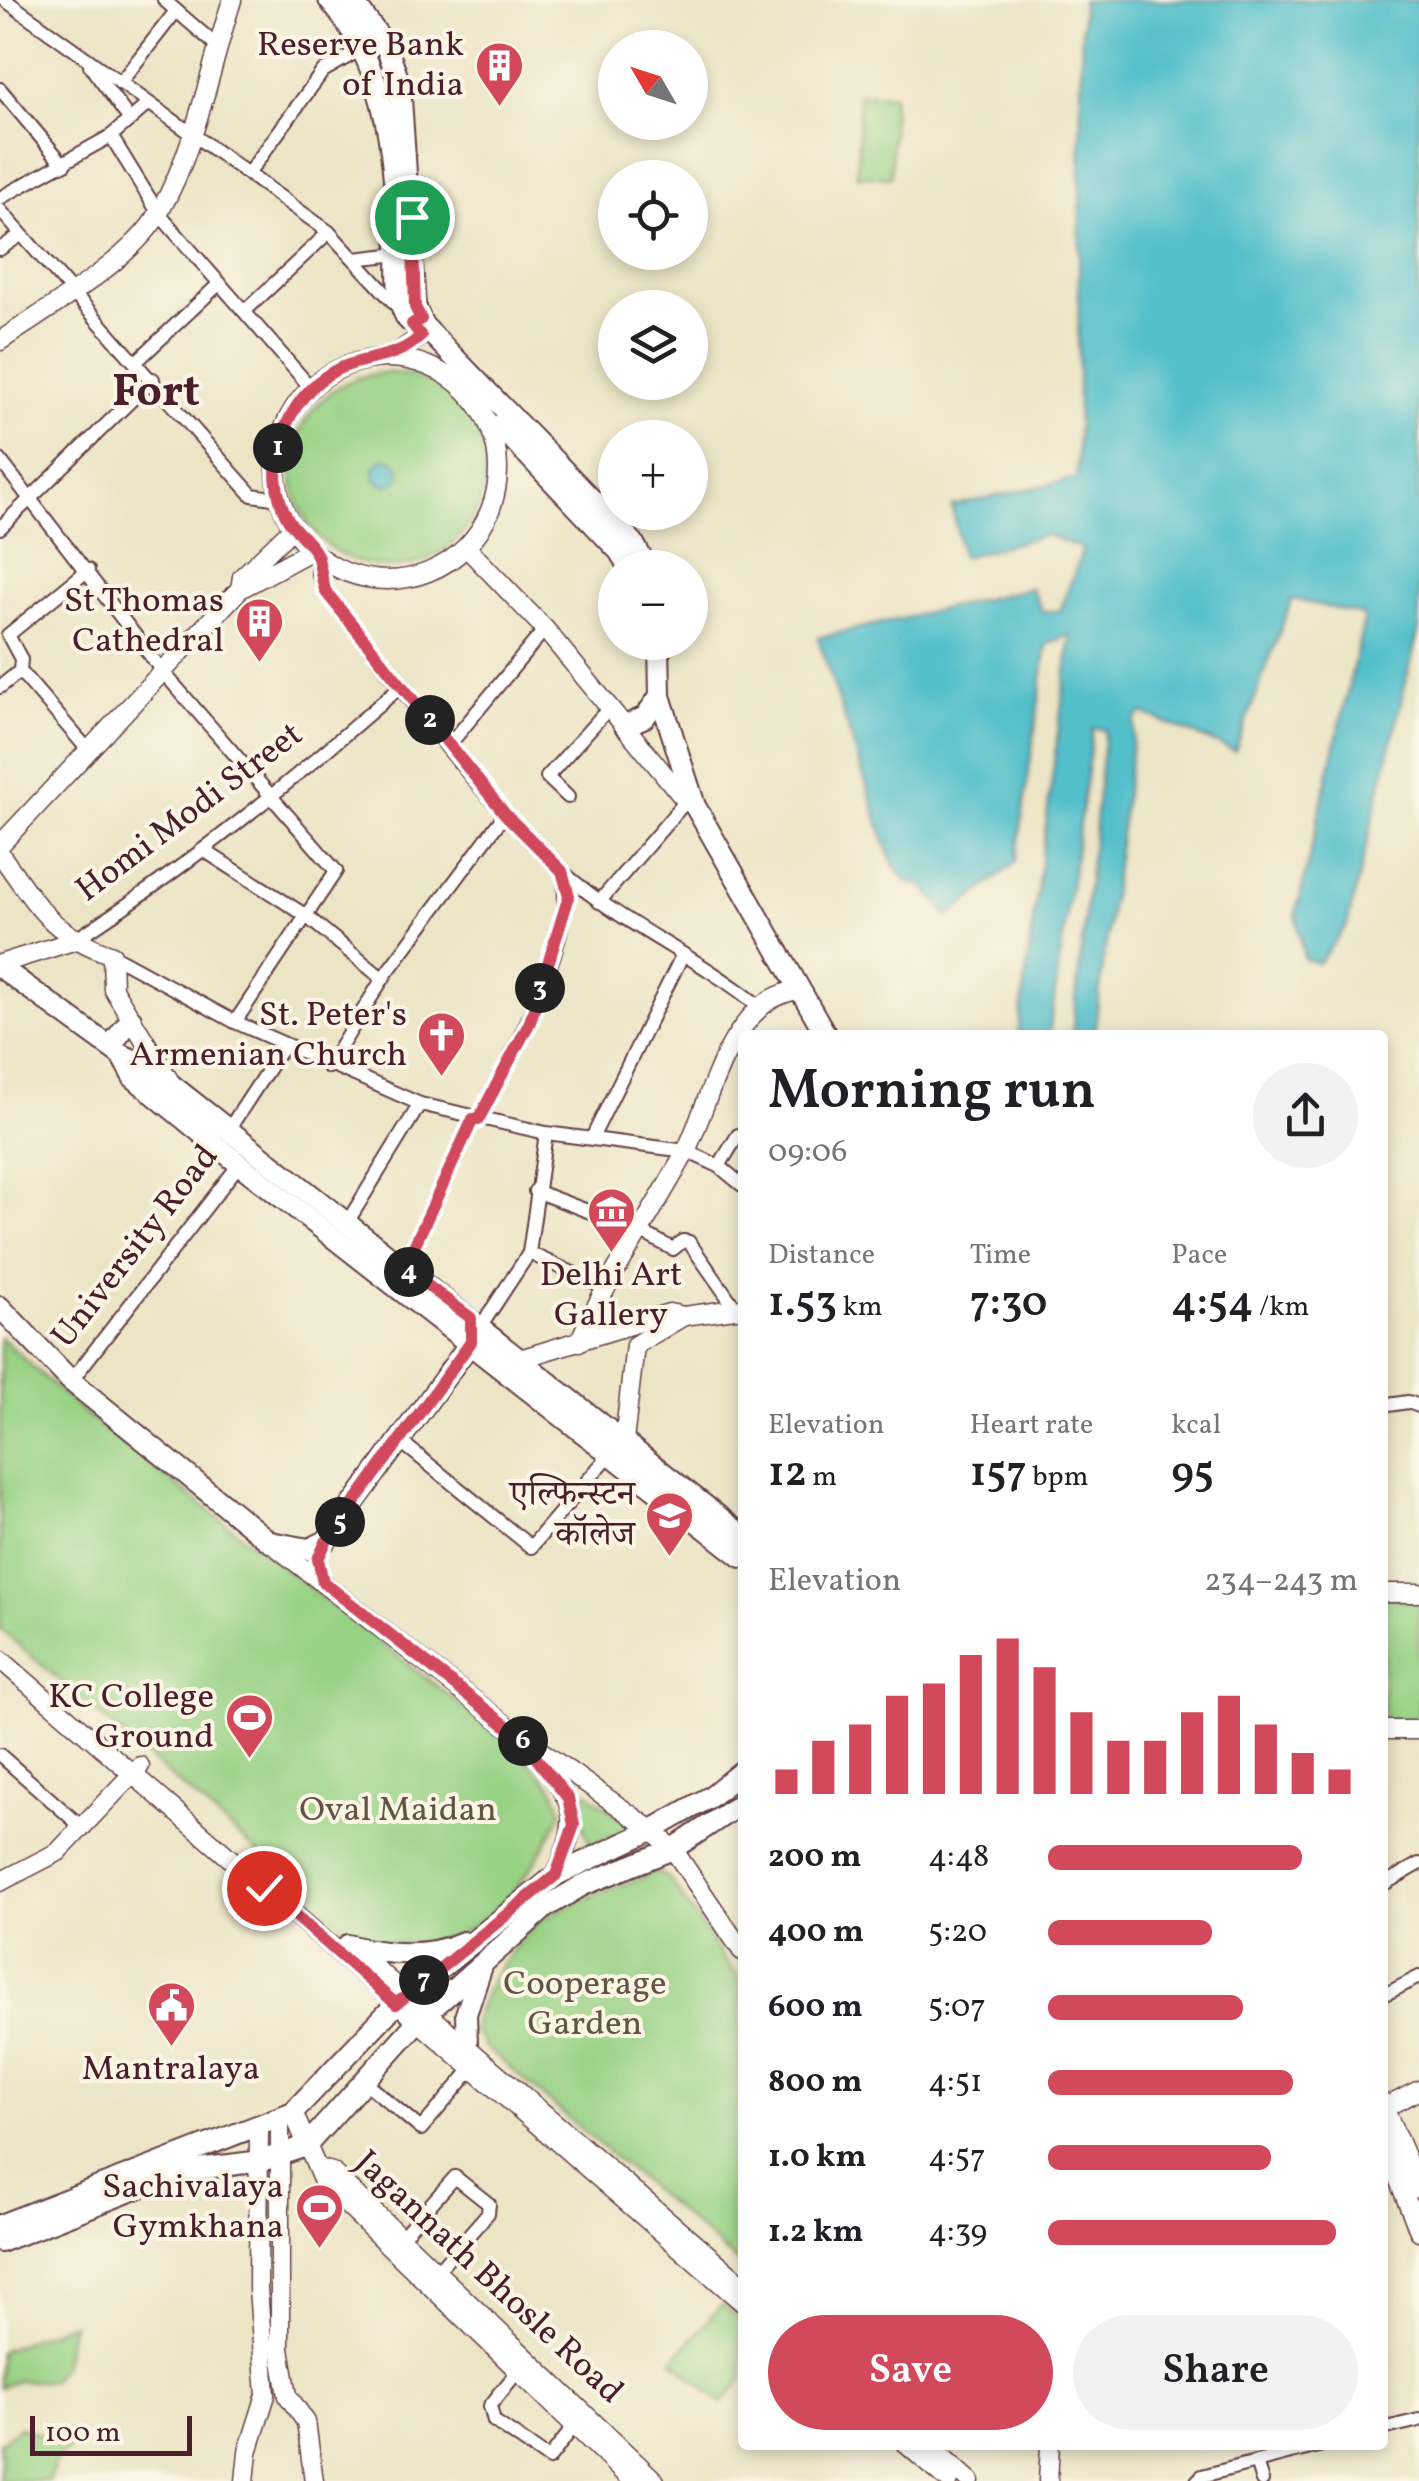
<!DOCTYPE html>
<html lang="en">
<head>
<meta charset="utf-8">
<style>
  :root { --surface:#fff; --page:#f2f2f2; --text:#202124; --muted:#757577; --accent:#d1495b }
  body { margin:0; font-family:Vollkorn,"Noto Serif Devanagari",serif; background:var(--page); color:var(--text); height:100vh; display:flex; flex-direction:column; font-size:38px; white-space:nowrap }
  * { box-sizing:border-box; margin:0 }
  p { font-size:32px; color:var(--muted) }
  .icon { flex:none; width:55px; height:55px; fill:none; stroke:currentColor; stroke-width:2; stroke-linecap:round; stroke-linejoin:round }
  .map { position:relative; flex:1; overflow:hidden }
  .panel { position:absolute; left:738px; top:1030px; width:650px; height:1420px; display:flex; flex-direction:column; background:var(--surface); border-radius:10px; box-shadow:0 5px 15px #0003 }
  .panel>* { flex:none }
  .needle { width:65px; rotate:309deg }
  .controls { position:absolute; left:598px; top:30px; display:grid; gap:20px }
  .controls a { display:grid; place-items:center; width:110px; height:110px; border-radius:50%; background:var(--surface); box-shadow:0 5px 15px #0003; font-size:50px }
  .scale { position:absolute; left:30px; bottom:25px; width:162px; box-sizing:border-box; padding-left:10px; border:5px solid #4a1f2b; border-top:0; font-size:28px; line-height:35px; white-space:nowrap; color:#4a1f2b; -webkit-text-stroke:8px #fcf5e5; paint-order:stroke }
  .pin { position:absolute; display:grid; place-items:center; width:85px; height:85px; color:#fff; margin:-42px; border:5px solid #fff; border-radius:50%; box-shadow:0 2px 10px #0007 }
  .km { position:absolute; width:50px; height:50px; margin:-25px; border-radius:50%; background:#222; color:#fff; font-size:28px; line-height:50px; text-align:center }
  .round { display:grid; place-items:center; flex:none; width:105px; height:105px; border-radius:52px; background:var(--page) }
  .head { display:flex; align-items:center; justify-content:space-between; height:170px; padding:0 30px }
  h1 { font-size:55px; font-weight:600; line-height:75px }
  .stats { display:grid; grid-template-columns:repeat(3,1fr); gap:15px; height:170px; padding:10px 30px }
  .stats div { display:grid; align-content:center }
  .stats b { font-size:42px; font-weight:600 }
  .stats small { font-size:28px; font-weight:400 }
  .stats p { font-size:28px }
  .chart { height:280px; padding:20px 30px }
  .chart p { display:flex; justify-content:space-between }
  .chart svg { width:100%; height:180px; margin-top:10px; stroke:var(--accent); stroke-width:6 }
  .primary-button { display:flex; gap:20px; margin-top:auto; padding:20px 30px }
  .primary-button a { flex:1; height:115px; border-radius:60px; background:var(--accent); color:#fff; font-size:40px; font-weight:600; line-height:115px; text-align:center }
  .primary-button a+a { background:var(--page); color:var(--text) }
  ul { padding:0 30px; list-style:none; font-size:32px }
  li { display:grid; grid-template-columns:160px 120px 1fr; align-items:center; height:75px }
  li i { height:25px; border-radius:12px; background:var(--accent) }
  .map>svg:first-child { display:block }
  .green { fill:#98d285; stroke:#717858; stroke-width:2.5 }
  .water { fill:#52bfcb; stroke:#4e6f7b; stroke-width:2.5 }
  .lines { fill:none; stroke-linecap:round; stroke-linejoin:round }
  .street-casing { stroke:#623d42; stroke-width:16 }
  .secondary-casing { stroke:#623d42; stroke-width:21 }
  .primary-casing { stroke:#623d42; stroke-width:24 }
  .street { stroke:#fff; stroke-width:12 }
  .secondary { stroke:#fff; stroke-width:18 }
  .primary { stroke:#fff; stroke-width:20 }
  .route-casing { stroke:#fff; stroke-width:20 }
  .route { stroke:#d1495b; stroke-width:12 }
  .labels { text-anchor:middle; dominant-baseline:central; stroke-width:8; stroke-linejoin:round; paint-order:stroke }
  .poi-label { font-size:35px; fill:#4a1f2b; stroke:#fcf5e5; text-anchor:end }
  .street-label { font-size:35px; fill:#4a1f2b; stroke:#fcf5e5 }
  .park-label { font-size:35px; fill:#615546; stroke:#fcf5e5 }
  .district-label { font-size:45px; font-weight:bold; fill:#4a1f2b; stroke:#fcf5e5 }
</style>
</head>
<body>
<div class="map">
<svg width="1419" height="2481" viewBox="0 0 1419 2481">
  <rect width="100%" height="100%" fill="#fcf5e5"/>
  <filter id="ink" filterUnits="userSpaceOnUse"><feTurbulence type="fractalNoise" baseFrequency=".01" numOctaves="2"/><feDisplacementMap in="SourceGraphic" scale="20" xChannelSelector="R" yChannelSelector="G"/><feConvolveMatrix kernelMatrix="1 2 1 2 8 2 1 2 1" color-interpolation-filters="sRGB"/></filter>
  <filter id="wash" filterUnits="userSpaceOnUse"><feTurbulence type="fractalNoise" baseFrequency=".0048" numOctaves="4" result="noise"/><feDisplacementMap in="SourceGraphic" scale="40" xChannelSelector="R" yChannelSelector="G"/><feGaussianBlur stdDeviation="2.25" result="paint"/><feColorMatrix in="noise" values="0 0 0 0 0 0 0 0 0 0 0 0 0 0 0 0 0 1.4 0 .05"/><feComposite in="paint" operator="in"/></filter>
  <g filter="url(#wash)">
    <rect width="100%" height="100%" fill="#ebe4c5"/>
    <g class="green">
      <path d="M859,94L893,95L891,177L857,176Z"/>
      <circle cx="389" cy="470" r="97"/>
      <path d="M0,1337L87,1416L509,1742L554,1788L562,1812C519,1904 458,1971 351,1933L0,1629Z"/>
      <path d="M1382,1597H1419V1723L1383,1721Z"/>
      <path d="M561,1774L631,1824L633,1830L590,1844Z"/>
      <path d="M656,1872L669,1878L729,1967L742,1980V2266L485,2047L473,2030C479,1992 515,1938 548,1916C579,1897 622,1886 656,1872Z"/>
      <path d="M722,2304L742,2321V2380L722,2403L673,2361Z"/>
      <path d="M72,2323L62,2366L51,2381H17L0,2387V2351Z"/>
      <path d="M20,2427L72,2446L57,2459L49,2481H0V2443Z"/>
    </g>
    <g class="water">
      <path d="M1082,0H1419V628L1347,926L1318,963L1304,959L1296,914L1364,620L1362,615L1292,599L1235,751L1142,713L1135,721L1094,1035H1072L1105,730L1093,728L1049,1035H1018L1071,635L1047,644L1016,862L949,917L922,885L908,883L892,862L818,638L1031,588L1042,611H1060L1083,549L1046,535L962,557L952,506L1077,478Z"/>
      <circle cx="387" cy="472" r="13"/>
    </g>
  </g>
  <g filter="url(#ink)">
    <g class="lines">
      <defs>
        <g id="street">
          <path d="M5,0L329,232L399,308"/>
          <path d="M164,0L217,46"/>
          <path d="M90,66L130,120"/>
          <path d="M120,83L176,11"/>
          <path d="M0,89L64,165"/>
          <path d="M111,136L159,214L311,388"/>
          <path d="M248,174L323,71L363,48"/>
          <path d="M0,198L111,136L148,104"/>
          <path d="M0,210L252,495L280,499"/>
          <path d="M0,249L19,236"/>
          <path d="M355,259L398,254"/>
          <path d="M245,311L329,232"/>
          <path d="M136,362L220,283"/>
          <path d="M0,460L164,673L336,871L235,1022"/>
          <path d="M0,528L153,379"/>
          <path d="M318,556V573L326,592C402,686 473,793 564,873C624,926 699,957 760,1007"/>
          <path d="M88,570L8,635L21,659L20,671L89,751"/>
          <path d="M0,687L20,671"/>
          <path d="M450,744L545,629"/>
          <path d="M568,797L547,777L609,708"/>
          <path d="M205,851L305,915L383,979"/>
          <path d="M599,902L686,801"/>
          <path d="M73,941C191,865 296,778 402,685"/>
          <path d="M112,955L235,1022L420,1104L546,1133L686,1151L719,1166L742,1185"/>
          <path d="M328,1067L385,975L505,814"/>
          <path d="M478,1120C508,1059 580,938 562,871"/>
          <path d="M227,1132L284,1045"/>
          <path d="M592,1138L682,956"/>
          <path d="M719,1166L738,1135"/>
          <path d="M535,1191L640,1231L673,1249L683,1241L689,1242L736,1309"/>
          <path d="M345,1226L420,1104"/>
          <path d="M529,1253L603,1287"/>
          <path d="M404,1268L473,1119"/>
          <path d="M481,1326L529,1253L546,1133"/>
          <path d="M71,1381L241,1162"/>
          <path d="M1382,1406L1408,1402L1419,1406"/>
          <path d="M400,1441L531,1547L612,1452"/>
          <path d="M0,1755L84,1829"/>
          <path d="M1382,1885L1419,1864"/>
          <path d="M1382,1996L1419,1977"/>
          <path d="M365,2082L421,2129L473,2068"/>
          <path d="M396,2243L455,2177L489,2204L488,2213L432,2277"/>
          <path d="M521,2367L490,2406L494,2421L549,2459L577,2422"/>
          <path d="M1382,2429L1419,2420"/>
          <path d="M1256,2462L1262,2481"/>
          <path d="M1197,2481L1202,2476L1322,2445"/>
        </g>
        <g id="secondary">
          <path d="M0,341C47,309 133,260 160,211C196,147 210,69 232,0"/>
          <path d="M392,357L421,336"/>
          <circle cx="387" cy="469" r="111"/>
          <path d="M466,547L545,629L686,801L695,806"/>
          <path d="M240,589L242,577L294,527"/>
          <path d="M0,845L240,589L312,550"/>
          <path d="M0,854C38,906 48,932 112,955L113,989L169,1080"/>
          <path d="M0,964L73,941"/>
          <path d="M579,1342C608,1276 650,1218 684,1155C708,1107 719,1043 762,1006C771,998 784,993 796,990"/>
          <path d="M507,1363L669,1313L684,1316L742,1308"/>
          <path d="M624,1441L635,1345L684,1316"/>
          <path d="M271,1543L517,1734L652,1830L673,1849L742,1951"/>
          <path d="M1382,1593H1419"/>
          <path d="M0,1659L742,2302"/>
          <path d="M1382,1730H1419"/>
          <path d="M535,1756C578,1806 580,1815 556,1875"/>
          <path d="M0,1882L58,1852L140,1766"/>
          <path d="M348,1945L742,2284"/>
          <path d="M1382,2102L1419,2189"/>
          <path d="M1382,2109L1419,2090"/>
          <path d="M293,2112L323,2182L632,2481"/>
          <path d="M280,2118V2349L288,2396L306,2422L314,2481"/>
          <path d="M1382,2139L1419,2231"/>
          <path d="M318,2168L332,2172L655,2481"/>
          <path d="M907,2445L949,2481"/>
          <path d="M929,2445L970,2481"/>
          <path d="M245,2481L248,2452L266,2395L258,2289L259,2127"/>
          <path d="M1048,2481L1050,2445"/>
        </g>
        <g id="primary">
          <path d="M329,0C390,68 395,165 398,251C399,273 395,302 408,320"/>
          <path d="M352,0L386,46L400,84L415,307L423,325L633,542L647,568"/>
          <path d="M499,425L619,551L629,568"/>
          <path d="M659,642L660,696L695,806L826,1035"/>
          <path d="M625,726L645,717L660,696"/>
          <path d="M0,967L121,1055L145,1064L742,1535"/>
          <path d="M110,1047L131,1019"/>
          <path d="M121,1055L133,1077L239,1164L742,1557"/>
          <path d="M0,1307L71,1381L270,1542L309,1549L326,1541L471,1342"/>
          <path d="M348,1945C385,1955 428,1958 463,1942"/>
          <path d="M467,2044L466,2014L482,1966"/>
          <path d="M0,2225L293,2112L396,2004L556,1875L652,1830L710,1797L742,1771"/>
          <path d="M0,2242L182,2171L261,2161L306,2146L417,2022L546,1907L583,1885L673,1849L742,1803"/>
        </g>
      </defs>
      <use href="#street" class="street-casing"/>
      <use href="#secondary" class="secondary-casing"/>
      <use href="#primary" class="primary-casing"/>
      <use href="#street" class="street"/>
      <use href="#secondary" class="secondary"/>
      <use href="#primary" class="primary"/>
    </g>
  </g>
  <g class="lines" filter="url(#ink)">
    <defs>
      <path id="route" d="M264,1888L396,2004L556,1875L574,1825L568,1798L517,1734L323,1582L318,1559L326,1542L471,1342V1318L404,1268L473,1119L478,1120L530,1022L569,896L562,871L505,814L326,592C321,581 321,566 317,555C311,542 295,532 288,519C259,468 286,396 336,370C366,355 395,361 421,336L412,324L421,319L415,307L412,217"/>
    </defs>
    <use href="#route" class="route-casing"/>
    <use href="#route" class="route"/>
  </g>
  <defs>
    <symbol id="building-pin" viewBox="-11 -11 22 30"><path d="M0 17L-7.5 6A9.5 9.5 0 1 1 7.5 6Z" fill="#d1495b" stroke="#fcf5e5"/><path d="M-4-6H4V6H1V3H-1V6H-4ZM-2.5-4.3h1.7v1.8h-1.7ZM.8-4.3h1.7v1.8H.8ZM-2.5-1h1.7V.8h-1.7ZM.8-1h1.7V.8H.8Z" fill="#fff"/></symbol>
    <symbol id="church-pin" viewBox="-11 -11 22 30"><path d="M0 17L-7.5 6A9.5 9.5 0 1 1 7.5 6Z" fill="#d1495b" stroke="#fcf5e5"/><path d="M-1.2-6h2.4v3.5h3.3v2.4h-3.3V6h-2.4V-.1h-3.3v-2.4h3.3Z" fill="#fff"/></symbol>
    <symbol id="museum-pin" viewBox="-11 -11 22 30"><path d="M0 17L-7.5 6A9.5 9.5 0 1 1 7.5 6Z" fill="#d1495b" stroke="#fcf5e5"/><path d="M0-6L6-3V-2H-6V-3ZM-5-1h2V3h-2ZM-1-1h2V3h-2ZM3-1h2V3H3ZM-6 4H6V6H-6Z" fill="#fff"/></symbol>
    <symbol id="university-pin" viewBox="-11 -11 22 30"><path d="M0 17L-7.5 6A9.5 9.5 0 1 1 7.5 6Z" fill="#d1495b" stroke="#fcf5e5"/><path d="M0-5L7-2L0 1L-7-2ZM-4 1L0 2.5L4 1V4Q0 6-4 4Z" fill="#fff"/></symbol>
    <symbol id="stadium-pin" viewBox="-11 -11 22 30"><path d="M0 17L-7.5 6A9.5 9.5 0 1 1 7.5 6Z" fill="#d1495b" stroke="#fcf5e5"/><path d="M0-5a6.5 5 0 1 0 0 10a6.5 5 0 1 0 0-10ZM-3.5-1.8h7v3.6h-7Z" fill="#fff"/></symbol>
    <symbol id="civic-pin" viewBox="-11 -11 22 30"><path d="M0 17L-7.5 6A9.5 9.5 0 1 1 7.5 6Z" fill="#d1495b" stroke="#fcf5e5"/><path d="M-.6-6.5H3V-4.5H.6V-3L4-1V1h2V6H-6V1h2V-1L-.6-3ZM-1.2 2.5V6h2.4V2.5Z" fill="#fff"/></symbol>
  </defs>
  <g fill-rule="evenodd">
    <use href="#building-pin" x="472" y="38" width="55" height="75"/>
    <use href="#building-pin" x="232" y="594" width="55" height="75"/>
    <use href="#church-pin" x="414" y="1008" width="55" height="75"/>
    <use href="#museum-pin" x="584" y="1184" width="55" height="75"/>
    <use href="#university-pin" x="642" y="1488" width="55" height="75"/>
    <use href="#stadium-pin" x="222" y="1690" width="55" height="75"/>
    <use href="#civic-pin" x="144" y="1978" width="55" height="75"/>
    <use href="#stadium-pin" x="292" y="2180" width="55" height="75"/>
  </g>
  <g class="labels">
    <g class="poi-label">
      <text x="464" y="46">Reserve Bank<tspan x="464" dy="40">of India</tspan></text>
      <text x="224" y="602">St Thomas<tspan x="224" dy="40">Cathedral</tspan></text>
      <text x="407" y="1016">St. Peter's<tspan x="407" dy="40">Armenian Church</tspan></text>
      <text x="611" y="1276" text-anchor="middle">Delhi Art<tspan x="611" dy="40">Gallery</tspan></text>
      <text x="635" y="1496">एल्फिन्स्टन<tspan x="635" dy="40">कॉलेज</tspan></text>
      <text x="214" y="1698">KC College<tspan x="214" dy="40">Ground</tspan></text>
      <text x="171" y="2070" text-anchor="middle">Mantralaya</text>
      <text x="284" y="2188">Sachivalaya<tspan x="284" dy="40">Gymkhana</tspan></text>
    </g>
    <g class="street-label">
      <text transform="translate(190 813) rotate(-37)">Homi Modi Street</text>
      <text transform="translate(136 1247) rotate(-52)">University Road</text>
      <text transform="translate(488 2278) rotate(43)">Jagannath Bhosle Road</text>
    </g>
    <g class="park-label">
      <text x="398" y="1811">Oval Maidan</text>
      <text x="585" y="1985">Cooperage<tspan x="585" dy="40">Garden</tspan></text>
    </g>
    <g class="district-label">
      <text x="156" y="393">Fort</text>
    </g>
  </g>
</svg>
<div class="controls">
<a><svg class="needle" viewBox="-14 -14 28 28"><path d="M0-13l5 13h-10z" fill="#e53935"/><path d="M0 13l5-13h-10z" fill="#757577"/></svg></a>
<a><svg class="icon" aria-label="locate" viewBox="0 0 24 24"><circle cx="12" cy="12" r="6"/><path d="M12 2v4M12 18v4M2 12h4M18 12h4"/></svg></a>
<a><svg class="icon" aria-label="layers" viewBox="0 0 24 24"><path d="M12 4l9 5-9 5-9-5zM3 14l9 5 9-5"/></svg></a>
<a>+</a>
<a>−</a>
</div>
<div class="scale">100 m</div>
<div class="pin" style="left:412px;top:217px;background:#1e9e55"><svg class="icon" aria-label="arrive" viewBox="0 0 24 24"><path d="M6 21V4h12l-3 4 3 4H6"/></svg></div>
<div class="pin" style="left:264px;top:1888px;background:#d93025"><svg class="icon" aria-label="check" viewBox="0 0 24 24"><path d="M5 12l5 5 9-10"/></svg></div>
<b class="km" style="left:278px;top:448px">1</b>
<b class="km" style="left:430px;top:720px">2</b>
<b class="km" style="left:540px;top:988px">3</b>
<b class="km" style="left:409px;top:1272px">4</b>
<b class="km" style="left:340px;top:1522px">5</b>
<b class="km" style="left:523px;top:1741px">6</b>
<b class="km" style="left:424px;top:1980px">7</b>
<section class="panel">
<div class="head"><div><h1>Morning run</h1><p>09:06</p></div><a class="round"><svg class="icon" aria-label="share" viewBox="0 0 24 24"><path d="M12 15V3M7 8l5-5 5 5M5 13v7h14v-7"/></svg></a></div>
<div class="stats">
<div><p>Distance</p><b>1.53<small> km</small></b></div>
<div><p>Time</p><b>7:30</b></div>
<div><p>Pace</p><b>4:54<small> /km</small></b></div>
</div>
<div class="stats">
<div><p>Elevation</p><b>12<small> m</small></b></div>
<div><p>Heart rate</p><b>157<small> bpm</small></b></div>
<div><p>kcal</p><b>95</b></div>
</div>
<div class="chart"><p><span>Elevation</span>234–243 m</p>
<svg viewBox="0 0 160 44" preserveAspectRatio="none"><path d="M5 44V38M15 44V31M25 44V27M35 44V20M45 44V17M55 44V10M65 44V6M75 44V13M85 44V24M95 44V31M105 44V31M115 44V24M125 44V20M135 44V27M145 44V34M155 44V38"/></svg>
</div>
<ul>
<li><b>200 m</b>4:48<i style="width:82%"></i></li>
<li><b>400 m</b>5:20<i style="width:53%"></i></li>
<li><b>600 m</b>5:07<i style="width:63%"></i></li>
<li><b>800 m</b>4:51<i style="width:79%"></i></li>
<li><b>1.0 km</b>4:57<i style="width:72%"></i></li>
<li><b>1.2 km</b>4:39<i style="width:93%"></i></li>
</ul>
<div class="primary-button"><a>Save</a><a>Share</a></div>
</section>
</div>
</body>
</html>
